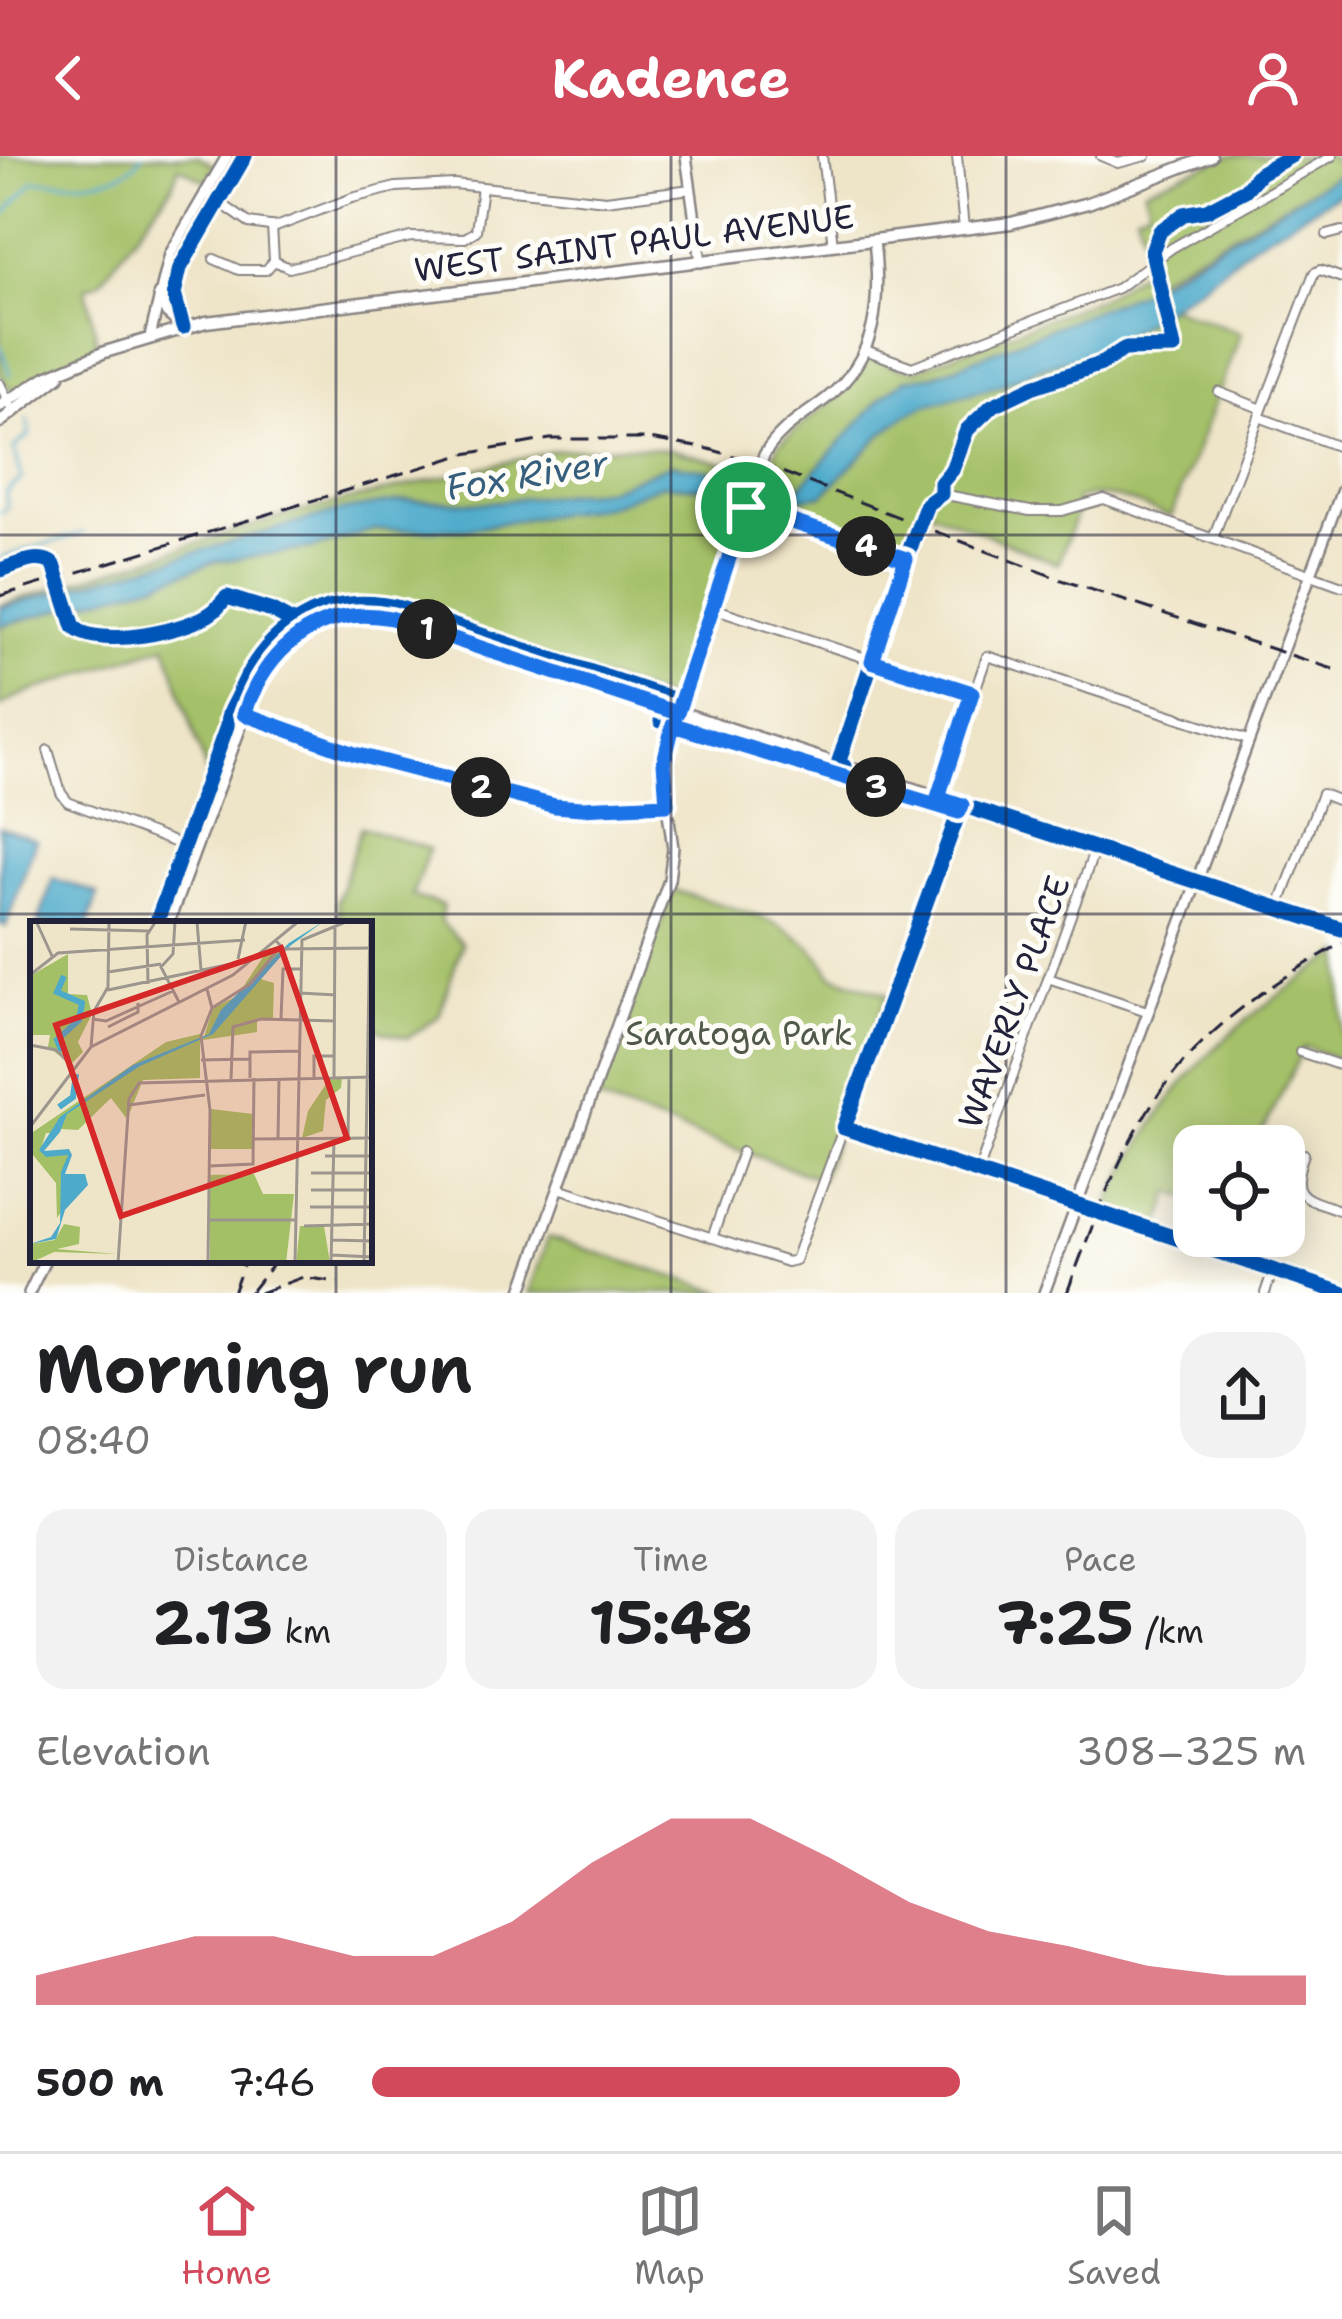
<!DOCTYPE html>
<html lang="en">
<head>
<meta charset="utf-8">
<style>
  :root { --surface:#fff; --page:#f2f2f2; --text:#202124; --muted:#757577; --line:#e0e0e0; --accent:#d1495b }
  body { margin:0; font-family:"Shantell Sans",sans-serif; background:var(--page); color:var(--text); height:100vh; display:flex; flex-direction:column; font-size:45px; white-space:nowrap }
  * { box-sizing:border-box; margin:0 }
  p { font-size:39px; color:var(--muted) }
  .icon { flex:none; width:66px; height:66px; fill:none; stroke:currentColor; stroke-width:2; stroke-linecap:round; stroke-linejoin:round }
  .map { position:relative; height:1137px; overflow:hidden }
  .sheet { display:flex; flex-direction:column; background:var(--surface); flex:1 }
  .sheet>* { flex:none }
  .buttons { position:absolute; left:1173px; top:969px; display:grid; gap:24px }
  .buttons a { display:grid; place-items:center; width:132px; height:132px; border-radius:24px; background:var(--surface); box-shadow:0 6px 30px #0003; font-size:60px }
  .pin { position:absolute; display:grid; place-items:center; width:102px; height:102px; color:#fff; margin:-51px; border:6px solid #fff; border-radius:50%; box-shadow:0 3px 12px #0007 }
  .km { position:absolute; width:60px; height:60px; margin:-30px; border-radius:50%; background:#222; color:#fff; font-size:33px; line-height:60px; text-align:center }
  .round { display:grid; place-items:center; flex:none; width:126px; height:126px; border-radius:36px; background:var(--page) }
  .summary { display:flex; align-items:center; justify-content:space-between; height:204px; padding:0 36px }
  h1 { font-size:66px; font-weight:700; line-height:90px }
  .stats { display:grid; grid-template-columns:repeat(3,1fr); gap:18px; height:204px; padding:12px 36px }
  .stats div { display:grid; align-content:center; border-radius:30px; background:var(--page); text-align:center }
  .stats b { font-size:60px; font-weight:700 }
  .stats small { font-size:33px; font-weight:400 }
  .stats p { font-size:33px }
  .chart { height:336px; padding:24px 36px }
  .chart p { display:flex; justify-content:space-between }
  .chart svg { width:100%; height:216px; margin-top:12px; fill:var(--accent); opacity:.7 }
  ul { padding:0 36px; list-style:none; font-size:39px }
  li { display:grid; grid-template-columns:192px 144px 1fr; align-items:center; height:90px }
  li i { height:30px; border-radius:15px; background:var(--accent) }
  header { display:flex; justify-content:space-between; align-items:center; height:156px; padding:0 36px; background:var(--accent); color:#fff; font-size:54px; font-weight:700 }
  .dock { display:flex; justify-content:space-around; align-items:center; height:168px; border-top:3px solid var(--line); background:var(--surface); font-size:33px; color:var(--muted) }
  .dock a { display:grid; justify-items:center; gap:6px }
  .dock .selected { color:var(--accent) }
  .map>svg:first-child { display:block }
  .green { fill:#a4c067; stroke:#637151; stroke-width:3 }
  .water { fill:#4daacb; stroke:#386683; stroke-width:3 }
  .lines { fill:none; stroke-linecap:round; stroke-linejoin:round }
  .stream { stroke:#4daacb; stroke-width:3 }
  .minor-casing { stroke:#888381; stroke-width:12 }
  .tertiary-casing { stroke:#888381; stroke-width:14 }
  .secondary-casing { stroke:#888381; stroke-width:15 }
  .minor { stroke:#fff; stroke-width:8 }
  .tertiary { stroke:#fff; stroke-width:9 }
  .secondary { stroke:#fff; stroke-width:10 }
  .rail { stroke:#22223b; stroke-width:3; stroke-dasharray:18 9; stroke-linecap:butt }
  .cycleway-casing { stroke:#fdfcf7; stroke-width:22 }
  .cycleway { stroke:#0057b8; stroke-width:15 }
  .route-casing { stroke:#fff; stroke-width:24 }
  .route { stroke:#1a73e8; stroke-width:15 }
  .grid { fill:none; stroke:#22223b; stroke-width:3; stroke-opacity:0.55 }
  .labels { text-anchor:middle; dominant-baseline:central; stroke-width:10; stroke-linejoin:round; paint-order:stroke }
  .street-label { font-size:33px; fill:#22223b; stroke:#fdfcf7 }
  .park-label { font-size:33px; fill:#50594a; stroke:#fdfcf7 }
  .water-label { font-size:36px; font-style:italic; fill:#355f7c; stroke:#fdfcf7 }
  .inset-river { fill:none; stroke:#4daacb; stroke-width:6 }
  .inset-road { fill:none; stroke:#9c968f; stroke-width:3 }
  .view { fill:#d62828; fill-opacity:0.15; stroke:#d62828; stroke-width:6 }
  .inset-edge { fill:none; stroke:#22223b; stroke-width:6 }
</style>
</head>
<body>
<header><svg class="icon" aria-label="back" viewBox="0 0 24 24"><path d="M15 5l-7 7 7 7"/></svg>Kadence<svg class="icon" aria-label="person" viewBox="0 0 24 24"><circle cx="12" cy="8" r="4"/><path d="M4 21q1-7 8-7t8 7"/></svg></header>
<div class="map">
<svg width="1342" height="1137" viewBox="0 0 1342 1137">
  <rect width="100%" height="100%" fill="#fdfcf7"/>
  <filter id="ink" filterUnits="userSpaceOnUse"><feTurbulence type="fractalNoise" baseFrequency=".00833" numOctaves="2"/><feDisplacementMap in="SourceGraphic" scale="24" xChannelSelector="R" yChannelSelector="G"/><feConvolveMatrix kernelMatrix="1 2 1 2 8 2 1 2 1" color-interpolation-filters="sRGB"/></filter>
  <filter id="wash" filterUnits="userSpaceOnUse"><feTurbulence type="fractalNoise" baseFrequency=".004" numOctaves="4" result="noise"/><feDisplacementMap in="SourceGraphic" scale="48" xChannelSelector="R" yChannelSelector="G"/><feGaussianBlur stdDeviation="2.7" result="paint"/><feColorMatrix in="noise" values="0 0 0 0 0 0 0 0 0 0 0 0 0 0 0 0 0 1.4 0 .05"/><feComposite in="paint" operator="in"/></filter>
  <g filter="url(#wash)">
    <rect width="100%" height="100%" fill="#eee4c7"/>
    <g class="green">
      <path d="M0,0H198L215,10L206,26L179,10L172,30L100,126L86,131L98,192L13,234L8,232L0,216Z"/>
      <path d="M1229,0H1331L1342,16L1158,121L1169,150L1241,177L1171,361C1138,349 1109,332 1075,344L1078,353L1058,408L921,351L905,392L898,395L760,349L756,343L779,288L847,232L870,200L898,212L917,213L1103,141L1152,107L1136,57L1149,51L1144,33Z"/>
      <path d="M625,290L674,294L751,314L672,545L400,456C270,425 245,536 211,630L166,489L16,541L0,551V449L287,359L557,294Z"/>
      <path d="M361,671L429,693L412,740L443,750L440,765L462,788L439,860L408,882L381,875L369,865V768H340L337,746Z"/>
      <path d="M673,734C728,752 804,763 832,819L887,838L821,1023L597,944Z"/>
      <path d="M1342,797V904L1304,891L1256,990H1194V1043L1171,1036L1160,1070L1107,1052C1169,923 1222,873 1342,797Z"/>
      <path d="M548,1081L725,1137H529Z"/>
    </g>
    <g class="water">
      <path d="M1342,16V36L1253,88L1203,128L1101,194L1039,212L1001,229L926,249L905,260L882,278L823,339L770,346L730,333L662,328L611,349L465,373L373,374L315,392L213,406L159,426L0,470V452L339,355L407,344L484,347L608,333L672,308L801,330L883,240L906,223L935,219L1140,136Z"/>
      <path d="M0,671L36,684L6,770L0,768Z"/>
      <path d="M53,722L98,738L88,768H38Z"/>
    </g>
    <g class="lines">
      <g class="stream">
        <path d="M0,63L34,25C71,25 118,33 142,0"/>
        <path d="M0,188L10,219"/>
        <path d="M0,357L7,352L6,336L22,322L14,292L30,278L27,263"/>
        <path d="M0,402L83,377"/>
      </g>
    </g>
  </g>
  <g filter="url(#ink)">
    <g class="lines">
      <defs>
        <g id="minor">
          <path d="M822,0L833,89"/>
          <path d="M957,0L964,73"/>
          <path d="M1101,0L1118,7L1146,0"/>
          <path d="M205,36L249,67L276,71L352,42L396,31L454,28L606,44L691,33"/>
          <path d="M1327,79L1342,75"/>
          <path d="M214,103L239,114H266L274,105L272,70"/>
          <path d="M274,105L289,112L411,81L465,82L476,75L482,31"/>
          <path d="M865,194L912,211L1118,132L1172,92L1332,0"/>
          <path d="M0,228L13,255"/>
          <path d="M1219,236L1262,253"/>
          <path d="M1259,261L1342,292"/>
          <path d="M747,351L906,403"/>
          <path d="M1213,382L1314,117L1320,114L1342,122"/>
          <path d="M713,452L972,537"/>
          <path d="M244,558L355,598L555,650L581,652L667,648"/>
          <path d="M48,594L61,637L68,646L195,694"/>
          <path d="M838,608L903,411L927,348L941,338L1030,355H1062L1104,343L1342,430"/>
          <path d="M938,641L987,500L1248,584"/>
          <path d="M1278,753L1322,638L1342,646"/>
          <path d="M1048,822L1147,855"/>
          <path d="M1300,896L1342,910"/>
          <path d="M844,972L1342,1137"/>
          <path d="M1304,998C1288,1043 1304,1041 1342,1055"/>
          <path d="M978,1016L1095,693"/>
          <path d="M559,1032L787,1106L795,1104L962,649"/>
          <path d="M712,1082L742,996"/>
          <path d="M1265,1137L1273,1114"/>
        </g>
        <g id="tertiary">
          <path d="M686,0L701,106"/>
          <path d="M183,171L174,138L180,112L245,0"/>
          <path d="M150,181L170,98L227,0"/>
          <path d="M168,768L260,519C316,436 381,459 462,484L1342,773"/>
          <path d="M29,1137L45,1104"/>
          <path d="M521,1137L669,724L673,692L664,628L666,593L764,299C780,272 803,261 827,242C878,201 881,145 874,85"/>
          <path d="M1044,1137L1342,334"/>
        </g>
        <g id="secondary">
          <path d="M159,138L167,157L183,171"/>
          <path d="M0,250L46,221L105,196L206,166L1011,67L1088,47L1211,0"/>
          <path d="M0,266L59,220"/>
        </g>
      </defs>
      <use href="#minor" class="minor-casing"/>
      <use href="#tertiary" class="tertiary-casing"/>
      <use href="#secondary" class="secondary-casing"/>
      <use href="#minor" class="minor"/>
      <use href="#tertiary" class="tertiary"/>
      <use href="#secondary" class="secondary"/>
      <g class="rail">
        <path d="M0,440L465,298L550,283H649L709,293L761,308L1059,423L1342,516"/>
        <path d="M233,1137L245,1104"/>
        <path d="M250,1137L276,1104"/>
        <path d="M260,1137L303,1121L338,1126"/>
        <path d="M1067,1137C1135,953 1167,886 1342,787"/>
      </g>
      <defs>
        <g id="cycleway">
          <path d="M183,171L174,138L180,112L245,0"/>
          <path d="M0,414C18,409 39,396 54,409L74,471C97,494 190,475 214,455C219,451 222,445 227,441L272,455L294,467"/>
          <path d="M841,622L844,610L838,608L903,411L927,348L941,338V327L952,314L967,274L992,250L1034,230L1101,208L1124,193L1174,192L1152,95L1160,75L1184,58L1207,54L1245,34L1260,17L1291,0"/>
          <path d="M962,649L1342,773"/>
          <path d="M156,768L227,570C227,556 235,547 240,535C270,465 332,434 404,453L669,542L661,565L665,566L959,656L844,972L1342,1137"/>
        </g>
      </defs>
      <use href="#cycleway" class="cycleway-casing"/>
      <use href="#cycleway" class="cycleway"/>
    </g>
  </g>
  <g class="lines" filter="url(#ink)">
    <defs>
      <path id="route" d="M746,351L906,403L872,505L972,537L938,641L962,649L959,656L673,569L664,606L667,648L581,652L555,650L355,598L244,558C267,492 318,448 391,462L677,557Z"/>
    </defs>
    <use href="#route" class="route-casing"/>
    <use href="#route" class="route"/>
  </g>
  <path class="grid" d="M336,0V768M671,0V1137M1006,0V1137M0,379H1342M0,758H1342M336,1104V1137"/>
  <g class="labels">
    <g class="street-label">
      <text transform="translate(634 87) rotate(-7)">WEST SAINT PAUL AVENUE</text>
      <text transform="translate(1014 846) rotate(-70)">WAVERLY PLACE</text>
    </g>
    <g class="park-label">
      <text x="739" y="877">Saratoga Park</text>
    </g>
    <g class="water-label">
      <text transform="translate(527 319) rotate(-9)">Fox River</text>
    </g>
  </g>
  <g transform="translate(30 765)">
    <rect width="342" height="342" fill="#eee4c7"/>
    <path d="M239,27L252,29L227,57L244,62L243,97L227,99V111L173,119L183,87L207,75ZM38,33V73L57,74L62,93L48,121L53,131L41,143L18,126L20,114H0V55ZM170,113V157L113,159L97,198L81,177L48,209L31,208L30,197L26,212H16L10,230L38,234L32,262L53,257L27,297L26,262L3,234L0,213L136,121ZM300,157H312L311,167L296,179L293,210L272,217L278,190ZM181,188L223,193V228H180ZM224,253L233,273H264L256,342H180V254ZM34,303L50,306L49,323L27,328L87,333L24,331L0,342V323L25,319ZM270,305H294L300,342H266Z" fill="#a4c067"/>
    <path d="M294,0L260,25L183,113L110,145L37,193L30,211L14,230L39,228L42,234L35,253H55L58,264L35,289L26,318L0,323L21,316L30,302L31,251L38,234L16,236L9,229L30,196L103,144L179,113L191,89L259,22Z" fill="#4daacb"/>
    <path class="inset-river" d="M32,130L27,119L49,99L52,82L27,71L34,55M29,186L43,176L46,153"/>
    <path class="inset-road" d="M6,0L22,35M145,0L143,33L131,46L149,81M167,1L171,49M40,8L119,10M246,20L254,28L342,27M208,38L216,0M78,51L131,43M0,54L28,32L215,19M118,63L117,14L126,0M177,68L182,87L171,115L180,189L178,342M78,69L215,40M270,72L306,74M182,87L220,63L250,26M62,98L76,100L143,70M251,98L253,48H271M78,106L108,91V82M0,124L26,129L43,146M61,126L64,90L78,66L79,0M171,139L220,138M304,156L305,5M220,157V131L269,130M284,157V135H304M201,158L203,106L231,98L305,100M99,184L175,174M0,206L61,126L203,54L269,0M318,217L319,156M223,218L342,217M248,218L249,157M295,235H342M179,245L223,243L224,157M281,252H342M281,269H342M280,286H342M178,299H265M274,305L342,303M302,319L342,320M302,334L342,336M88,342L99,178L109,162L342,156M265,342L272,19L318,0M301,342L304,218M334,342L340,0"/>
    <path class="view" d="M251,27L317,217L91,295L26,104Z"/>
    <rect width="342" height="342" class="inset-edge"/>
  </g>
</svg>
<div class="buttons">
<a><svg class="icon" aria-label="locate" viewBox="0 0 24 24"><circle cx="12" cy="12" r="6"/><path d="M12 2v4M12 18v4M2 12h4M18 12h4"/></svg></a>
</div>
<div class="pin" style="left:746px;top:351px;background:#1e9e55"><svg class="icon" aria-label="arrive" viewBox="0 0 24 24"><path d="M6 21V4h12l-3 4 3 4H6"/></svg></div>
<b class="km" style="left:427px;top:473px">1</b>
<b class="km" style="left:481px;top:631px">2</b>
<b class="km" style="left:876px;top:631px">3</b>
<b class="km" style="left:866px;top:390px">4</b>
</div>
<section class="sheet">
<div class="summary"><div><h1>Morning run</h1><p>08:40</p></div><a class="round"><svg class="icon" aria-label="share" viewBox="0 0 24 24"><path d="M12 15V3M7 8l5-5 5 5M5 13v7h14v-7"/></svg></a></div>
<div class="stats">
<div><p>Distance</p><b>2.13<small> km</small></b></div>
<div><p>Time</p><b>15:48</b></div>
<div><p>Pace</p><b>7:25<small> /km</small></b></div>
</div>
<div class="chart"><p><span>Elevation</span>308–325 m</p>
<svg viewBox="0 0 160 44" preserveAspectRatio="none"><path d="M0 44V38L10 34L20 30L30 30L40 34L50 34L60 27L70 15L80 6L90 6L100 14L110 23L120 29L130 32L140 36L150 38L160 38V44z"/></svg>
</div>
<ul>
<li><b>500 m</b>7:46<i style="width:63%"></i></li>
</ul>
</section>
<nav class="dock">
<a class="selected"><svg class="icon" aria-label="home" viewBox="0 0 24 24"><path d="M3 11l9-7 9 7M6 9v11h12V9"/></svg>Home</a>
<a><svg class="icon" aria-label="map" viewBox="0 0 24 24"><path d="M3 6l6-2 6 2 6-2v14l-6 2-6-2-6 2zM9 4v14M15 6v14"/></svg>Map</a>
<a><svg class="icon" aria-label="saved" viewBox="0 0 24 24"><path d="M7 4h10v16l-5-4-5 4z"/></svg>Saved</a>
</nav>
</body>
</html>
